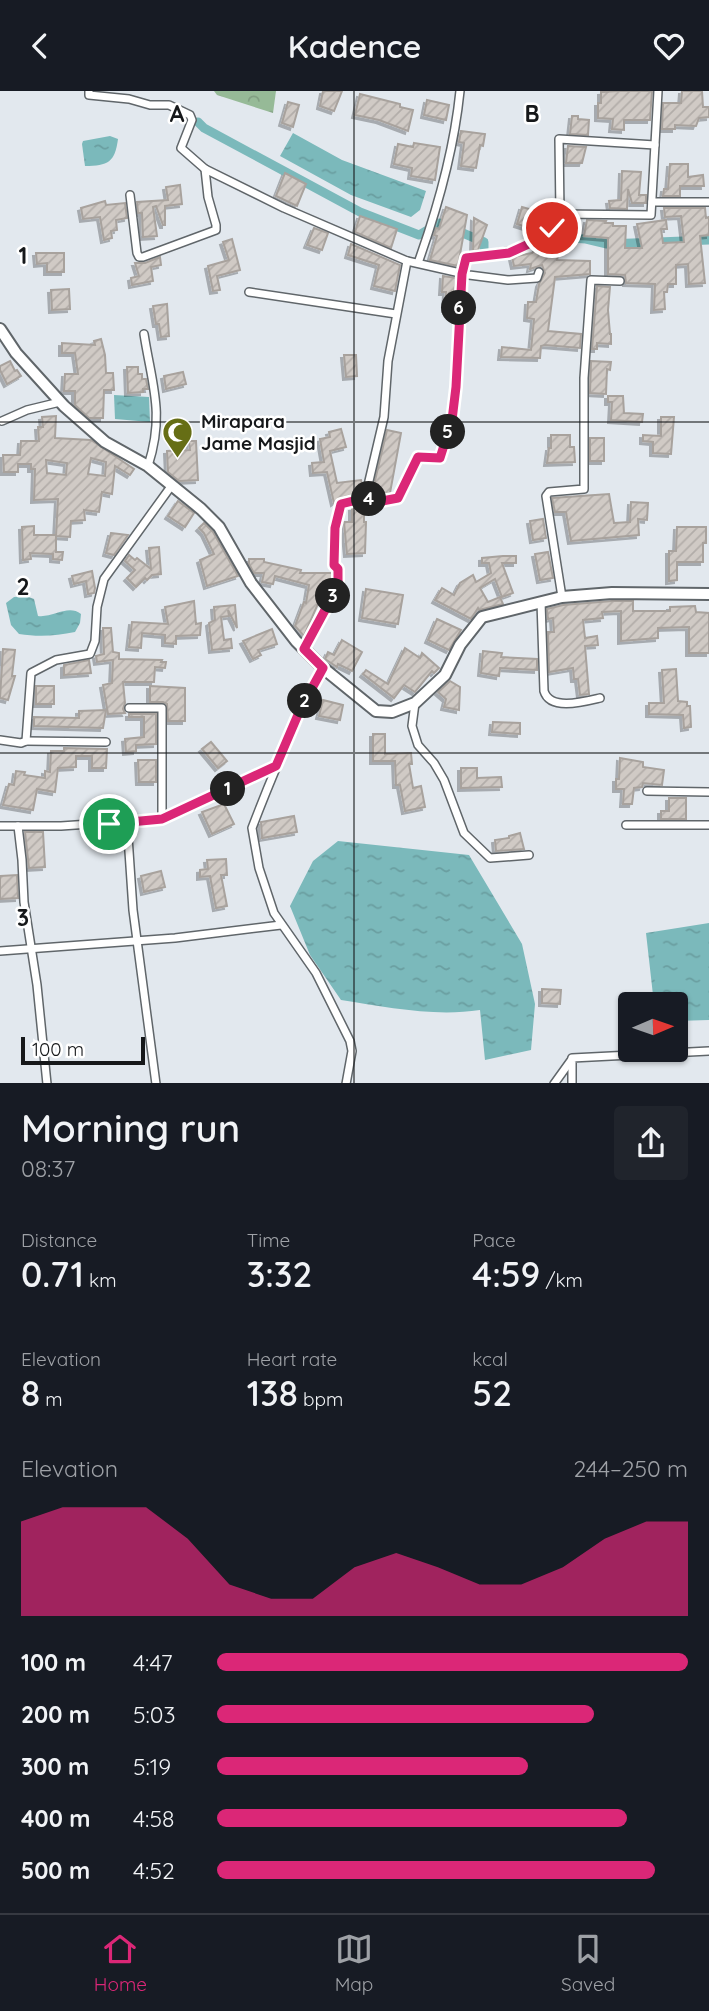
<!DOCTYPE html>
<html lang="en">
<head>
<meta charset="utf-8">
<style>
  :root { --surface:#171b24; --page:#20242c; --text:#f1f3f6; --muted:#9ea1a6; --line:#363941; --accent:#db2777 }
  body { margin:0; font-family:Quicksand,sans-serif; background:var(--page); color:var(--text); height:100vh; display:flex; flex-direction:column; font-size:26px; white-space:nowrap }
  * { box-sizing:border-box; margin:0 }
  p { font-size:23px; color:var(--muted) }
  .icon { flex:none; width:38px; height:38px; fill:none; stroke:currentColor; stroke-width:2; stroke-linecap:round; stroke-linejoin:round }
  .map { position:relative; height:992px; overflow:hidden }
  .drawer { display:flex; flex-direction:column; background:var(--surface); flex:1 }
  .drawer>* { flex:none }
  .needle { width:46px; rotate:88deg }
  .buttons { position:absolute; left:618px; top:901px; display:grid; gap:14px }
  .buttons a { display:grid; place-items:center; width:70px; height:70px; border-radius:7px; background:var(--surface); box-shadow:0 2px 5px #0004; font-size:35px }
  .scale { position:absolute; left:21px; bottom:18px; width:124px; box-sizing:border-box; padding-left:7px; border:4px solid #16181a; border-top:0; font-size:19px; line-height:24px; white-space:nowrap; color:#16181a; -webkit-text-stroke:5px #fff; paint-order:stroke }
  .pin { position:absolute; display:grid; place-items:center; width:60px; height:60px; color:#fff; margin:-30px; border:4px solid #fff; border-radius:50%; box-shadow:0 2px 7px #0007 }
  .km { position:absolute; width:35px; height:35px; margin:-18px; border-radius:50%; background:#222; color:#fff; font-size:19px; line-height:35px; text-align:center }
  .round { display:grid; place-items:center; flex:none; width:74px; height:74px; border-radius:7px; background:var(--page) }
  .head { display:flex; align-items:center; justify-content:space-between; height:119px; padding:0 21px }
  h1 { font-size:38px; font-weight:600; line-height:52px }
  .stats { display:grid; grid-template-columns:repeat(3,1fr); gap:10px; height:119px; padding:7px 21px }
  .stats div { display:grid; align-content:center }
  .stats b { font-size:35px; font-weight:600 }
  .stats small { font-size:19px; font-weight:400 }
  .stats p { font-size:19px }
  .chart { height:196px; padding:14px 21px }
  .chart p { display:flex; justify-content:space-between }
  .chart svg { width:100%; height:126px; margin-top:7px; fill:var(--accent); opacity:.7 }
  ul { padding:0 21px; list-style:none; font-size:23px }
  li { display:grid; grid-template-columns:112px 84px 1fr; align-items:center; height:52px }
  li i { height:18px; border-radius:9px; background:var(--accent) }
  header { display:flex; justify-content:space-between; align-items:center; height:91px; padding:0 21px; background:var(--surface); font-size:32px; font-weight:600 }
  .tabs { display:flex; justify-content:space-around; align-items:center; height:98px; border-top:2px solid var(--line); background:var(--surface); font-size:19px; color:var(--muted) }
  .tabs a { display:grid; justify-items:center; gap:4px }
  .tabs .active { color:var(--accent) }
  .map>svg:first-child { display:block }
  .forest { fill:url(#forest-crowns) }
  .water { fill:url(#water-ripples) }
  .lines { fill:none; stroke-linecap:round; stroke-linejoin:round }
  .canal { stroke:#7bb9bb; stroke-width:9 }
  .building { fill:url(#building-hatch); stroke:#a8a29d; stroke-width:2; fill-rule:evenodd; filter:url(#shadow) }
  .street-casing { stroke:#60666a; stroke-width:10 }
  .secondary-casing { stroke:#60666a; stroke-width:14 }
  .street { stroke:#fff; stroke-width:7 }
  .secondary { stroke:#fff; stroke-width:10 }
  .route-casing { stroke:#fff; stroke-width:14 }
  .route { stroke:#db2777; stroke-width:9 }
  .grid { fill:none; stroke:#16181a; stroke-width:2; stroke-opacity:0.55 }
  .labels { text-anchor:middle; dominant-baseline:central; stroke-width:5; stroke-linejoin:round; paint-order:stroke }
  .poi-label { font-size:19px; font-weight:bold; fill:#16181a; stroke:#fff; text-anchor:start }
  .grid-label { font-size:23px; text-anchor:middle; font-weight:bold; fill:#16181a; stroke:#fff; stroke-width:5; stroke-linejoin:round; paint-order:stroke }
</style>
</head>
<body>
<header><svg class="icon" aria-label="back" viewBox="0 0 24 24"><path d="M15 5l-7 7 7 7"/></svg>Kadence<svg class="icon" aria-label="heart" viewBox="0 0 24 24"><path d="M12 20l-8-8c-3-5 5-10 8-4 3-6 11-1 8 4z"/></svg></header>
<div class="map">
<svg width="709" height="993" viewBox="0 0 709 993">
  <defs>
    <pattern id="forest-crowns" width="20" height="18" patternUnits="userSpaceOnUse" patternTransform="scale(1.75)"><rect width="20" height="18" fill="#96ba97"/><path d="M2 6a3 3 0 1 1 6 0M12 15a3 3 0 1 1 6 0" fill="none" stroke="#819f82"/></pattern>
    <pattern id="water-ripples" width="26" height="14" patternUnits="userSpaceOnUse" patternTransform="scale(1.75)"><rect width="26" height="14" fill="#7bb9bb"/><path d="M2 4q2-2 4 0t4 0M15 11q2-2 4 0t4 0" fill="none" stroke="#6a9ea0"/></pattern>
    <pattern id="building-hatch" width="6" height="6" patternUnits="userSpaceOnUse" patternTransform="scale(1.75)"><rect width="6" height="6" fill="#d0cac5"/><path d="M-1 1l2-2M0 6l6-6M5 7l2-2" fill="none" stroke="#b2ada9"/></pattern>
    <filter id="shadow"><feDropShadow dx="-3" dy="3" stdDeviation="0" flood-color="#0004"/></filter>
  </defs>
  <rect width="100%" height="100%" fill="#e2e8ee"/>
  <path class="forest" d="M214,0H276L273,22L217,4Z"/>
  <g class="water">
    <path d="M293,42L342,69L426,100L420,119L411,126L351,104L280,65Z"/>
    <path d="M110,45L118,48C115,71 108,75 85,75L82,53L83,50Z"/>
    <path d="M114,304L149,306L150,331L115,328Z"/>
    <path d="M26,505L34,508L38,525C53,527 68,513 81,523L80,532L75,541C56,545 38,546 19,543L11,534L6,512L14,506Z"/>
    <path d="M338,750L469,764L522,853L535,913L531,959L485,969L480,919C434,926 386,916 341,909L310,864L290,815L313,770Z"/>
    <path d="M709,832V929L676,930V914L654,913L646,842Z"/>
  </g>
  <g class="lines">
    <g class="canal">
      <path d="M198,31L204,37L360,121L419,144L439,132L484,151V159"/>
      <path d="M554,146L586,148L607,153L709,149"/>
    </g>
  </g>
  <g class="building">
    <path d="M323,0H342L334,20L320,15Z"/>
    <path d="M617,0H652L650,29H624V39L612,38L613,28L598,27V12H601V1Z"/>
    <path d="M682,0H702L703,16H709V26L699,27L696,35L675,34V38H662L663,12H681Z"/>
    <path d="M360,3L400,13V16L413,19L408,40L379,29L355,24Z"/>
    <path d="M427,9L449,14L446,29L424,24Z"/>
    <path d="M288,11L299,14L293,36L282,32Z"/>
    <path d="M572,25H578V28L589,29L588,44L570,43Z"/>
    <path d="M461,40L485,43L483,55L480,54L476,77L461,75L464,52L459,51Z"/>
    <path d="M414,52L440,56L435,89L411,85L412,77L394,73L398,53L413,56Z"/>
    <path d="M568,55L586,56L582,72H566Z"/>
    <path d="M670,73H688V86L703,84L704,95H680V105H663L664,98H668Z"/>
    <path d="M622,80L641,81L639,104H646V112H632L628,98L627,118L610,117L609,110L621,109Z"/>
    <path d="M285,82L306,93L297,115L276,105Z"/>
    <path d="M180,94L182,113L165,115V134H163L156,115L153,116L157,145L143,146L142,122H138L137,111L168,109L166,96Z"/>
    <path d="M105,110L106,114L125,112L127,127L116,129L117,139L111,140L112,147L104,149L100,126L83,128L81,117Z"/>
    <path d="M446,116L467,124L458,175L430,169L437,145L434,144L436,137L439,138Z"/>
    <path d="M522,116L550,124L548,131L539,140L517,133Z"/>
    <path d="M664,117H705L706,127L709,126V144L700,145L705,192L689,193L688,173L676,174V193H668L667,201H664L665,218L654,219L655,193L626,192L625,184L608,183V147L584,145L587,129L606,130L605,132H613V135H626L625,157H642L637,133L666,129L667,138H661L663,152L684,151L681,125L665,126Z"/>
    <path d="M360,125L397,138L391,157L355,141Z"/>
    <path d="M474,127L487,134L478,159L473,160Z"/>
    <path d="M314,137L328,142L322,159L307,154Z"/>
    <path d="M232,148L240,179L217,185L220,199L213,200L208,175L229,169L223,151Z"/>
    <path d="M562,149L557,169L590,170V183L555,186L548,240L581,243L580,257L545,254L541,255L540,267L501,266L502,256L531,259L534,228L527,227L528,211H536L539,193L545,182L542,174L530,178L531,173L514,175L512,166L532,162L536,158L544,156L546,150Z"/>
    <path d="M351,153L400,174L395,200L374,195L379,174L348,164Z"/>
    <path d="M36,162H64V181H47V172L37,173Z"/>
    <path d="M160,166L161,174L151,176L153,190L132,194L131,187L139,185L135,172H145Z"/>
    <path d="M443,185L456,187L452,218H445L446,201H442Z"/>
    <path d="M597,195L610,196L608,219L610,243H611V253L597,252V258H592Z"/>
    <path d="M69,198L70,218L52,219L51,199Z"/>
    <path d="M167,213L169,245L161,246L159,233H156L153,215Z"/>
    <path d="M101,248L105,264L106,282H113L114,299H104L103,327H89L75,314V300H64L65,283H78L75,262H62V252L95,254L94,250Z"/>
    <path d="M344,264H356L357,285L346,286Z"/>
    <path d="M10,270L15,280L17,279L21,285L7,293L0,279V275Z"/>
    <path d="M591,270L611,271L610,279L607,278L606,303L590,302Z"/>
    <path d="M127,276H138V283H142V288H146L148,298H143V301L128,302Z"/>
    <path d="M183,281L186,293L166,298L164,285Z"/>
    <path d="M608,305H623L624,322L643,323L642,331L611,329L612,311H608Z"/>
    <path d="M56,325L55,347L91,349L134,378L130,384L115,375L112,403L102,401L99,421L84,419L85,429L71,430L70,446L56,445L58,408L34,409L35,378H31V373H18V381H4L3,364H20L21,350H39L38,336H43L42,326ZM91,367L106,371L105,385L88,383ZM46,369L67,372L66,384L47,382Z"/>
    <path d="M661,326H674L671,363L653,362V351L643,350V344L661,345Z"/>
    <path d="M341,338L346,356L330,360L337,392L361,389L362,393L360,402L340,407L334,412L327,381L313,382L312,372L324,371L320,348L330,346L329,341Z"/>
    <path d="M387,339L401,342L390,402L382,404L372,402Z"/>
    <path d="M551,344H570V356H574L575,371L547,372L549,357H551Z"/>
    <rect x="590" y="347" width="14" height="23"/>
    <path d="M189,350H196L198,389L179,390L168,381L167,360L190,359Z"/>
    <path d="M609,403L614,432L630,431L631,411L648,412L647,429L638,428L639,444L571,450L566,421H555L552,407Z"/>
    <path d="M178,410L194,422L185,436L168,425Z"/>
    <path d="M364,416V431H366L365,462L347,463L344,431H352V417Z"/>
    <path d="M543,428L546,447L533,449L530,430Z"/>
    <path d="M204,432L213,441L238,485L207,495L200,469L214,463L204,442L199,437Z"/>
    <path d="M34,435V444H56V461H63L62,469L53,468V463L30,462L31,468L23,469L22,436Z"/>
    <path d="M677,436H706V452H703V471H677V489L669,490V460H676Z"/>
    <path d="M111,442L128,444L114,464L106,462Z"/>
    <path d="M159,456L161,483L152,484L147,489L145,487L136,496L127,487L135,479L125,470L129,464L135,469L137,467L151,478L149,457Z"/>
    <path d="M548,461L553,487L540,489L535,463Z"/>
    <path d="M503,465H516V472H502L513,502L502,506L495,488L480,497L488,511L500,506L503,513L479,519L478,517L471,528L435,509L442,497L454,504L460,492L473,484L476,491L491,482L489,472H482V467Z"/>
    <path d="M249,468H264V471L301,479L300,482H332V493L326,500L324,508H320L304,545L295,535L304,511L306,512L309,494L275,485L273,493L262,491L264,482H254L249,473Z"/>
    <path d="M92,480L95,497L94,502L88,503L86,490L74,493L72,485Z"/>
    <path d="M366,498L403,504L398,533L362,527Z"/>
    <path d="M194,510L196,533L201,532L200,544L176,545V553L165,552V544L142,542L141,557L129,556L132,531L168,533L165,516Z"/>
    <path d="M612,510H633V520H670V516L695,515L696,521L709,522V562H689V536L658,537V547L621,550V520L602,521L603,527L583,529L585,547L597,545L598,554L585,555L589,603L580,604L578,588H574L573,577L549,581L548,541H554L553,527L548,528L547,518L563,514Z"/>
    <path d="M235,514L237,537L228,519L229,525L221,526L224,549L231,548L232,557L212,559L209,532L215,529L214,516Z"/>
    <path d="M437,528L461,539L449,559L428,549Z"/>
    <path d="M103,537H111L113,561L119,562V568L162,569L161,571H166L165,577L155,576L154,591H123L125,612L123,618L125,622L108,623L103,594L112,592L113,569L97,571L96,565L104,563Z"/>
    <path d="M272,538L277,553L258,559L261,564L253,568L243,550Z"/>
    <path d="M342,549L362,561L352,580L338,573L337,576L325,568L328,561L334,564Z"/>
    <path d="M405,557L420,567L422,562L439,577L434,582L432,580L415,601L404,594L394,607L363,583L366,579L388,593Z"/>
    <path d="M3,558L15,559L12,585H15L8,609L0,607Z"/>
    <path d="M483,560L502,562L501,566L537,568V579L500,577L499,585L481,582Z"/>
    <path d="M89,569L91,582L64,584V574Z"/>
    <path d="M676,578L678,610L687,611V615H690L691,636L684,637L683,624L649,623V612H664L662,579Z"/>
    <path d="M450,590L460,596L459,619L444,616L446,608L438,601Z"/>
    <rect x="36" y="595" width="18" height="18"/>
    <path d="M150,595L185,597V630H168L167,613L163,611H150Z"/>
    <path d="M323,609L343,614L340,629L319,625Z"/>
    <path d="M106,619L103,637L34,635V626L79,627V620Z"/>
    <path d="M129,623H156V653L136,654V660L126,661L125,648L144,646V626H129Z"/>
    <path d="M493,631L520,632V643L492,641Z"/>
    <path d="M373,643H385V663L411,662L412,673H409L413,697L421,695L425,716L405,720L400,694H396L395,670H373Z"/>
    <path d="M211,651L227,670L218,677L202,658Z"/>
    <path d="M64,657L107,658L106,677H92V665H76V676L58,677L55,701L37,698L33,719L3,714L9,693L14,694L16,680L25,681L24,684L45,687V680L50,681L51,660H64Z"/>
    <path d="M620,667L643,671V676L664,679L662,694L643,692L642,696L634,697L632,713H623L624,698H616V688H619Z"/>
    <path d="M138,669H156V691H139Z"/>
    <path d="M461,677H477V687L501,686L502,696L461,697Z"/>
    <path d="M669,707H686V728H661V720H669Z"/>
    <path d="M224,713L234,733L212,743L202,721Z"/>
    <path d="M294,725L297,741L262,747L261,731Z"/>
    <path d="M25,741H43L45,776L29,777Z"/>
    <path d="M520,742L524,758L496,760L495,749L509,747V745Z"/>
    <path d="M226,768L227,784H221L227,815L216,817L210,785L200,786V779L208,778L207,769Z"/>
    <path d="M161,780L165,796L144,801L141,785Z"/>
    <path d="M17,784L18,807L0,808V785Z"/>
    <path d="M542,898L561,899L560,913L542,912Z"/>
  </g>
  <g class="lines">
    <defs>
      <g id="street">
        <path d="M89,0V4L129,8L150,14H169L190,24L192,29L181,57L205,78L284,117L407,170L469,184L508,189L537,187L539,181"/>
        <path d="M130,104L137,162L139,166H143L216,139V134L208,106L205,78"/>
        <path d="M652,111H709"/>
        <path d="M560,123L559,48L655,54"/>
        <path d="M418,172C438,116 454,60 460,0"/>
        <path d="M249,201L396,223"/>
        <path d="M144,243C152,294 165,323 148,375"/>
        <path d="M2,330L27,319L60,311"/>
        <path d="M365,407L382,410L398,407L418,366L440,367L452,329L456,295L462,183L466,167C505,159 538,165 560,123L651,124L658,0"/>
        <path d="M562,506L546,405L549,401L584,398V287L591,189L620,190"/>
        <path d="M541,511L544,600C550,620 583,611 600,607"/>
        <path d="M304,558L338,495V478L333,474L335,437L341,413L365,407L384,326L388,270L407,170"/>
        <path d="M323,577C296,628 273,682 252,737L259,777L274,822L316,882L350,950L352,960L346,993"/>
        <path d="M415,612L412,635L418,654L434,672L444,689L464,742L490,767L529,764"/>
        <path d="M129,617H162V728"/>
        <path d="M0,649L21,652L26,650L31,582L56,569L90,563L95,550L97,516L104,488L172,394"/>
        <path d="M26,650L106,651"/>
        <path d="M647,700L709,701"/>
        <path d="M127,731L133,819L156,993"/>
        <path d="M626,734H709"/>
        <path d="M0,735H61L162,728L276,676"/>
        <path d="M18,735L22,769L24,811L37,894L47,993"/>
        <path d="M0,860L175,847L281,834"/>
        <path d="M554,993L572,968"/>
        <path d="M572,993V967L709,960"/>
      </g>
      <path id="secondary" d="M0,238L16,262L64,315L105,351L148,375L201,418L219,436L251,492L296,550L323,577L376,620L392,621L415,612L445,584L460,554L482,526L562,506L612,502L709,503"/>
    </defs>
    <use href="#street" class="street-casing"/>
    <use href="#secondary" class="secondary-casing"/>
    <use href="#street" class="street"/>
    <use href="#secondary" class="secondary"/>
  </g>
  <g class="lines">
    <defs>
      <path id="route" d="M109,733L162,728L276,675L300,619L323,577L304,558L338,495V478L334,474L335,437L341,413L365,407L382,410L398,407L418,366L440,367L452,329L456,296L462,183L466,167L509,162L544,146L552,137"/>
    </defs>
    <use href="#route" class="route-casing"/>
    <use href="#route" class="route"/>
  </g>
  <path class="grid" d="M354,0V993M0,331H709M0,662H709"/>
  <defs>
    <symbol id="mosque-pin" viewBox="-11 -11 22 30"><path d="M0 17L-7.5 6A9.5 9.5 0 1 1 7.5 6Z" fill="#666e15" stroke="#fff"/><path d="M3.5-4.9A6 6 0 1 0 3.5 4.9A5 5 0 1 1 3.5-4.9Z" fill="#fff"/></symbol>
  </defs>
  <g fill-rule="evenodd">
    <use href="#mosque-pin" x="160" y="324" width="35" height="47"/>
  </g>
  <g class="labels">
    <g class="poi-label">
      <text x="201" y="330">Mirapara<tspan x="201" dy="22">Jame Masjid</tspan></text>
    </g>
  </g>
  <g class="grid-label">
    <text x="177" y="31">A</text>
    <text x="532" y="31">B</text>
    <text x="23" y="173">1</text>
    <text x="23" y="504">2</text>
    <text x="23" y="835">3</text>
  </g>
</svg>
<div class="buttons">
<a><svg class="needle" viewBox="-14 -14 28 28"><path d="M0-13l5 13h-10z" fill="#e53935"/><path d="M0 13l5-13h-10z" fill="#9ea1a6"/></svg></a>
</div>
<div class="scale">100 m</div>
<div class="pin" style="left:109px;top:733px;background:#1e9e55"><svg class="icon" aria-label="arrive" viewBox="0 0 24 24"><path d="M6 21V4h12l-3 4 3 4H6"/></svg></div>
<div class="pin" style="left:552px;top:137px;background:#d93025"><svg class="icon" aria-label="check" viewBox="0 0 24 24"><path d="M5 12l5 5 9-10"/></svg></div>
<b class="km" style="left:228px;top:698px">1</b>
<b class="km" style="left:305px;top:610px">2</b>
<b class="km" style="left:333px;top:505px">3</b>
<b class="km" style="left:369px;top:408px">4</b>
<b class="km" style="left:448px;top:341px">5</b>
<b class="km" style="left:459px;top:217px">6</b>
</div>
<section class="drawer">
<div class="head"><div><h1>Morning run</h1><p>08:37</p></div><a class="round"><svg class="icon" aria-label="share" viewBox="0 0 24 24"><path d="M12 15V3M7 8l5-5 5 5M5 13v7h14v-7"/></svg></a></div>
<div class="stats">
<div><p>Distance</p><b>0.71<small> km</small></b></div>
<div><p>Time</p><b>3:32</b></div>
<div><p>Pace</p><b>4:59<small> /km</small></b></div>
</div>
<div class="stats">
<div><p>Elevation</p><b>8<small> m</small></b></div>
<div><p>Heart rate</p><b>138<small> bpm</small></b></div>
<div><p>kcal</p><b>52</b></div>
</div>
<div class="chart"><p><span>Elevation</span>244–250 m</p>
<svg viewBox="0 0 160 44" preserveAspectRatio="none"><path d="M0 44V11L10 6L20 6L30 6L40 17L50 33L60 38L70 38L80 27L90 22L100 27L110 33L120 33L130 27L140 17L150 11L160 11V44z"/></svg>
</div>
<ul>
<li><b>100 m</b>4:47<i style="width:100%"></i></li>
<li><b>200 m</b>5:03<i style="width:80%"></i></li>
<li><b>300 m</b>5:19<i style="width:66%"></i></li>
<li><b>400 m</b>4:58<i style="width:87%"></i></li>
<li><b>500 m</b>4:52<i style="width:93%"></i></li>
</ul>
</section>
<nav class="tabs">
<a class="active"><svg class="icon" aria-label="home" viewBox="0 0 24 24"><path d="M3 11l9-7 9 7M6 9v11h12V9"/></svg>Home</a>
<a><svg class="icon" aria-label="map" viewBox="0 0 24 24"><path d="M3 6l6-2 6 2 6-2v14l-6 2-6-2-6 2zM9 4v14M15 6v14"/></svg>Map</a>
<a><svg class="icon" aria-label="saved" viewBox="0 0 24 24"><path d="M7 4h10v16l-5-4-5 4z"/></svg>Saved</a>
</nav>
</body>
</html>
